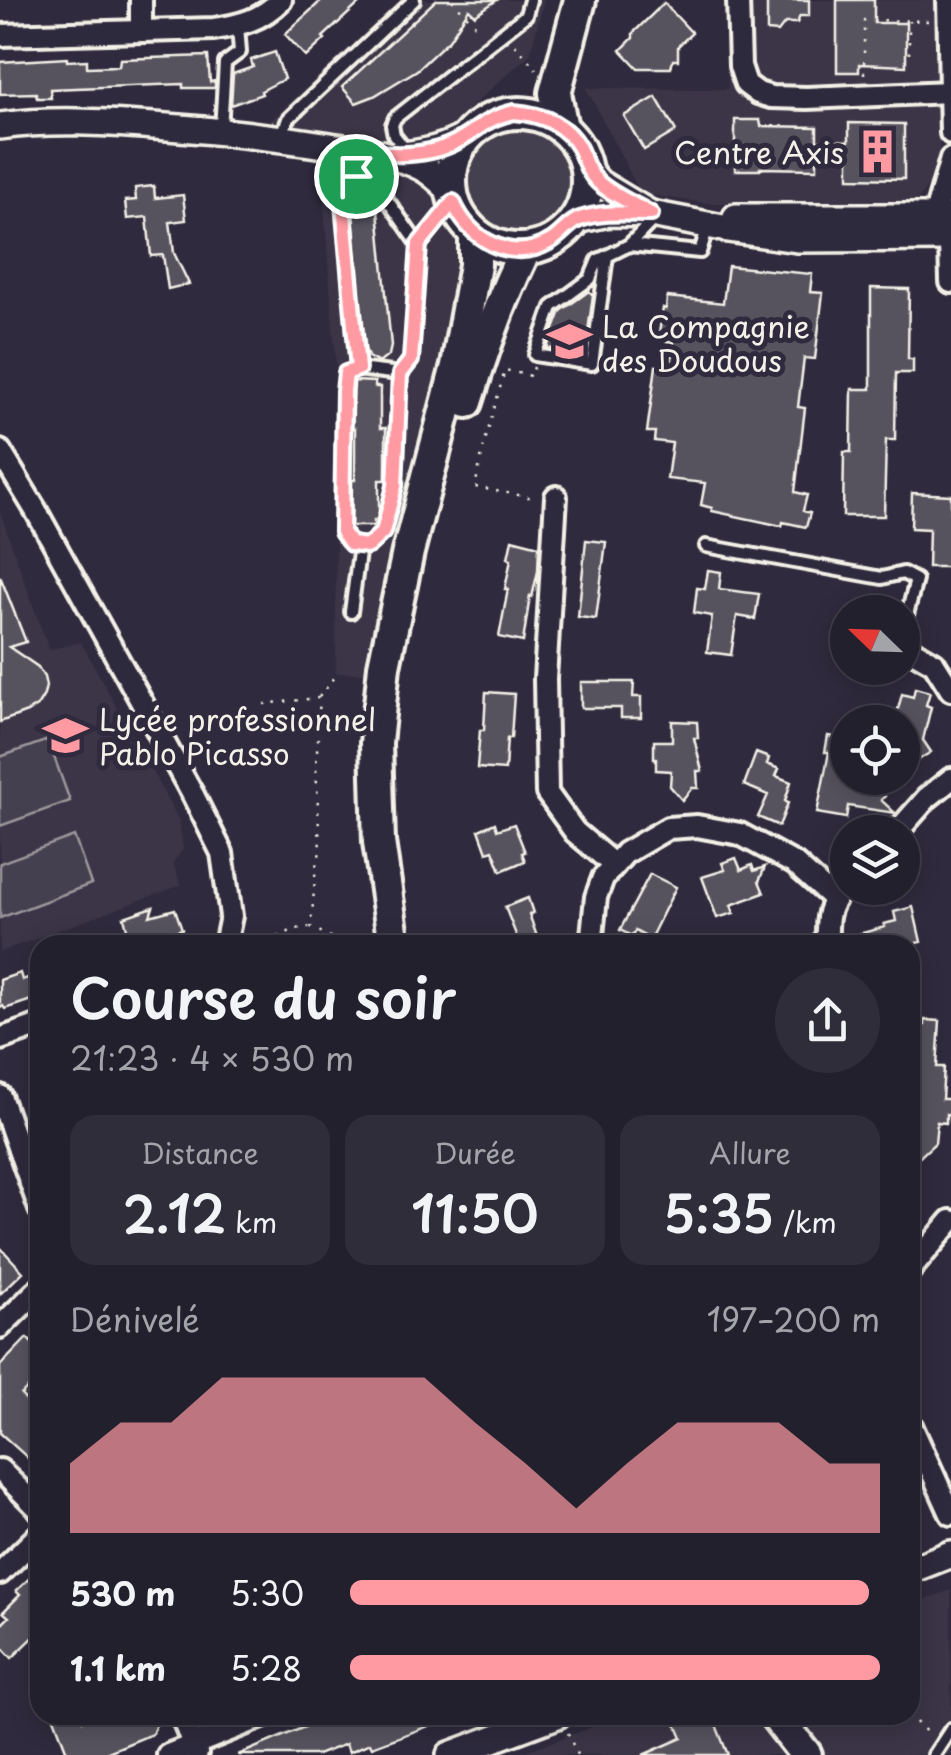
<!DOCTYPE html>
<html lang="fr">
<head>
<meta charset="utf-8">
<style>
  :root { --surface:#23202e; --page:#2f2d3a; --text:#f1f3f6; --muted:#a3a3aa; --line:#403e4a; --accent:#ff9aa2 }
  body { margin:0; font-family:"Playpen Sans",sans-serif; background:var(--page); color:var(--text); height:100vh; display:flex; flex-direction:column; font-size:38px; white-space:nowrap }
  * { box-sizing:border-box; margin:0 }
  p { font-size:32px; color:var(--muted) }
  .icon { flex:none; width:55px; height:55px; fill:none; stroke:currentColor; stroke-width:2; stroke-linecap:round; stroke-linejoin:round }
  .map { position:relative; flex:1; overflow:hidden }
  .drawer { position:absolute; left:30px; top:935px; width:890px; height:790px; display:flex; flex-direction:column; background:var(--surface); border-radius:30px; box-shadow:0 5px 25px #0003,0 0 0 2px var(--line) }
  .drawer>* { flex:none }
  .needle { width:65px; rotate:293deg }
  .buttons { position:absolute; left:830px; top:595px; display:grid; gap:20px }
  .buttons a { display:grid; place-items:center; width:90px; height:90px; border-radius:50%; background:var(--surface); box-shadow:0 5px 25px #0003,0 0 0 2px var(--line); font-size:50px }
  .pin { position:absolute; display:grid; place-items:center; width:85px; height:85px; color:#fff; margin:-42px; border:5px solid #fff; border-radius:50%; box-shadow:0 2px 10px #0007 }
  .round { display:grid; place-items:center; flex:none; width:105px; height:105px; border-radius:52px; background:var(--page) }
  .head { display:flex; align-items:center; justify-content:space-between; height:170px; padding:0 40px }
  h1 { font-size:55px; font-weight:600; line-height:75px }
  .figures { display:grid; grid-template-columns:repeat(3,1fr); gap:15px; height:170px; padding:10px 40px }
  .figures div { display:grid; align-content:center; border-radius:25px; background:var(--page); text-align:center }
  .figures b { font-size:50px; font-weight:600 }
  .figures small { font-size:28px; font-weight:400 }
  .figures p { font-size:28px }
  .chart { height:280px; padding:20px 40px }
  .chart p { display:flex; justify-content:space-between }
  .chart svg { width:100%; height:180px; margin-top:10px; fill:var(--accent); opacity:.7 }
  ul { padding:0 40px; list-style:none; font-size:32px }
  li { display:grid; grid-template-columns:160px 120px 1fr; align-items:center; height:75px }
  li i { height:25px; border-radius:12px; background:var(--accent) }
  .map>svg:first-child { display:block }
  .built { fill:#3b3647 }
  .green { fill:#454050; stroke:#9c989c; stroke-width:2.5 }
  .building { fill:#56525f; stroke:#f4f1e8; stroke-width:2.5 }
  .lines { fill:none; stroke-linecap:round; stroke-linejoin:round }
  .service-casing { stroke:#f4f1e8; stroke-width:18 }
  .minor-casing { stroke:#f4f1e8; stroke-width:28 }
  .tertiary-casing { stroke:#f4f1e8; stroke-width:32 }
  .secondary-casing { stroke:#f4f1e8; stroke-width:38 }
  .path { stroke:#f4f1e8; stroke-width:2.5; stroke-dasharray:2.5 8; stroke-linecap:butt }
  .service { stroke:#2f2a3d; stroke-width:10 }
  .minor { stroke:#2f2a3d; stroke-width:20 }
  .tertiary { stroke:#2f2a3d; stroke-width:25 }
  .secondary { stroke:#2f2a3d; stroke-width:30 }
  .route-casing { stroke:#fff; stroke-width:20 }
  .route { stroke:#ff9aa2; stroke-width:12 }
  .labels { text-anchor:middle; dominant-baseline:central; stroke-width:10; stroke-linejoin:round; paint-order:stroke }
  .poi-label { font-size:30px; fill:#f4f1e8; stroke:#2f2a3d; text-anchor:start }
</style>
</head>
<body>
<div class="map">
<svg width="951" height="1755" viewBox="0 0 951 1755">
  <rect width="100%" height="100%" fill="#2f2a3d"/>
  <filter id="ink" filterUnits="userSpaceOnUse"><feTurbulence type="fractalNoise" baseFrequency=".01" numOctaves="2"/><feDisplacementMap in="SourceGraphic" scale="20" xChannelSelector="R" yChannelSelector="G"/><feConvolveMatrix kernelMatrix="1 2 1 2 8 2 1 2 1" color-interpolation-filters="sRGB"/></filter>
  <g filter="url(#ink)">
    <g class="built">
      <path d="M400,0H544L530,54L439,136V190L468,253L459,307L370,673H336V366L320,152L268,123Z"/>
      <path d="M727,0H942L939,170L916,203H705L641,194L586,88L728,89Z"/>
      <path d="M0,512L49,650L81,642L179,821L183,849L173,863L181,885L0,952Z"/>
      <path d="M951,1590V1755H515L626,1715H910V1605Z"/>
    </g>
    <g class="green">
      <circle cx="519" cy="181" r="58"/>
      <path d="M48,740L70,801L0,826V757Z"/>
      <path d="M74,836L91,884L0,918V863Z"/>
    </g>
    <g class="building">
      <path d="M322,0H363L323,37L325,39L306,57L285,34Z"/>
      <path d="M436,0H497L475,15L469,9L449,40L417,70L374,96L356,103L342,87Z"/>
      <path d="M767,0H809V16H800L797,23H785L778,32L767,31Z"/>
      <path d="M837,0H874V23H906V66L859,64V72H837Z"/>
      <path d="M664,3L692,33L678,46V60H673L671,68H638L621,50L633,38V33Z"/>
      <path d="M275,52L284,79L261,91L262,94L231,105L233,74L253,67L251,60Z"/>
      <path d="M208,56L210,82L215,81V88H183V84L50,89L51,98H37L36,93L0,94V62L67,58V61L87,60V67L119,66L120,59Z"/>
      <path d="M656,97L676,131L644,150L624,116Z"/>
      <path d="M735,120H760L761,126L817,127V140L849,141V123L904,124V179L849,178V156L817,155V169L760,168V170H735Z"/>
      <path d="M364,182L377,200L391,346L389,355L379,363L368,357L365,349L351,194L357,186Z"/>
      <path d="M154,186L155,198L183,195L186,220L170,222L174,253L189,284L168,289L163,255L151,256L147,217L127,219L125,201L136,200L135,188Z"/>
      <path d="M728,266L812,274L810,292L823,293L815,359L804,358L798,407L805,408L795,492L807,495L803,511L810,513L806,527L783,522L782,526L712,511V508L701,505L705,483L667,479L672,443L654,441L655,432H647L656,366L670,368L674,342L658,340L663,308L666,309L667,297L723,303Z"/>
      <path d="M871,288L909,289L908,359H913V373H896L895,440H886L884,516H843L844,452H851L852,389H871Z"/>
      <path d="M589,291L593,295L585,354L547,348L561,311Z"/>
      <path d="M354,381L375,382V387H380V428H386V480H379V513L377,520H374V526H351L352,480H355V428H352Z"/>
      <path d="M912,493L951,495V567H928L929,529L911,528Z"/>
      <path d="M512,539L539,546L538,571L532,597L530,596L523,642L499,637L508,589H505L511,559L508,558Z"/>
      <path d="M586,540L606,542L596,619L578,617Z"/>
      <path d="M708,570L721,572L719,589L759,594L755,619L737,616L731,655L707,652L712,616L694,613L697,588L705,589Z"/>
      <path d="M0,576L26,642L9,647L38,667L44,677L46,686L44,695L38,705L27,712L0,722Z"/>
      <path d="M581,682H634L633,697H641V718H621V708H581Z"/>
      <path d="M915,688L930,692L926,705L931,707L923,740L931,752L909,766L902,755V719L896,717L902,694L913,697Z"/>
      <path d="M486,692L514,694L511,738H507L505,770L477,768L480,730H484Z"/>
      <path d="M672,721L697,722L698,738H694L702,771H697L698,788H692L682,800L670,786L671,771L656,770V758H654V741H672Z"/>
      <path d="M828,736L848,739L847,785L880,789L885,796L881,800L895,813L848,806L846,818L817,813L829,752H825Z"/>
      <path d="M756,753L769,758L767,764L779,769L776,776L791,782L785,801L788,803L779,826L758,817L768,795L744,785Z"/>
      <path d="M495,823L497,830L514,824L525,852L522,853L525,861L501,871L493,850L487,852L479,830Z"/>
      <path d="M736,858L741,870L752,865L754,871L765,867L759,881L764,893L731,905L734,913L717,918L702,877L725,870L722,863Z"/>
      <path d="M650,874L676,887L650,939L635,931L632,936L620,930Z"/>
      <path d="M528,898L533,913L529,914L540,945H520L505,907Z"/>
      <path d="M153,907L150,916L175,909L182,929L175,931L177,939L158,945H131L124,917Z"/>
      <path d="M913,907L921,942L908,945H862L859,934L885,927L884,924L896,921L894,912Z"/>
      <path d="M20,973L22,980L40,974V997L5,1009L3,1006L0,1007V980Z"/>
      <path d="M925,1020L940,1021L937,1067H944L942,1099H951V1115L946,1114V1123L937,1122L935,1143L910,1166L911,1024L925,1025Z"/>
      <path d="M0,1247L23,1272L0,1294Z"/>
      <path d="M27,1338L40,1351V1375L21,1395L40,1415V1469L0,1433V1366Z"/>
      <path d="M40,1568V1631L12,1658L0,1645V1626L9,1617L3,1612L20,1595L16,1591Z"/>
      <path d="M53,1715H81L83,1720L94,1715H160L152,1734L101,1755H68Z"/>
      <path d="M333,1715H456V1716L372,1747L370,1743L349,1752L346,1744L317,1755H238Z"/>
      <path d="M672,1715H712L728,1755H643L682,1738Z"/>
    </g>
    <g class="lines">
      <defs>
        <g id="service">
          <path d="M221,130L225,63L240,52L238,26"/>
          <path d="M281,138L288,119L414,0"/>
          <path d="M406,150L394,135L392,125L395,118L526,15L530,0"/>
          <path d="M368,167L367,171L419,245"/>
          <path d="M367,171L351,179L342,192L358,369L346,373L344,391L342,533L351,544L368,546L383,532L395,486L400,374L411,360L419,245L453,202"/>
          <path d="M629,245L700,252L708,226"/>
          <path d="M607,256L592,364L535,355L552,307L590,279L598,260Z"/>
          <path d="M607,256L629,245L653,220"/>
          <path d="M358,369L400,374"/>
          <path d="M706,546L882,578L903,573L916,580L902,634"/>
          <path d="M351,612L360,545"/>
          <path d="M934,1755L951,1729"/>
        </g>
        <g id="minor">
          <path d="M141,0V31"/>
          <path d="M738,0L740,66L746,84L758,93L771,97L807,98L950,92"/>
          <path d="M948,0L951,133"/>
          <path d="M0,35L214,29C241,25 261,20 281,0"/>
          <path d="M934,218L951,159"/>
          <path d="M950,238L951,282"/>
          <path d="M0,451L35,509L193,795L222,853L231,916L225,945"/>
          <path d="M556,497L545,679L547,793L575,832L614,865"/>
          <path d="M906,647L934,663L951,690"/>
          <path d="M897,832L927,798L951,779"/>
          <path d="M591,945L596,897L603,878L625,853L668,828L697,826L740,834L795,864L833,898"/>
          <path d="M827,945C826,918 827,903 848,884"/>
          <path d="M0,1039L40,1025"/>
          <path d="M0,1096L40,1209"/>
          <path d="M910,1270L951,1221"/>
          <path d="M0,1327L40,1288"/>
          <path d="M910,1423L951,1514"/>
          <path d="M0,1470L40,1510"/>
          <path d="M0,1573L40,1534"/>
          <path d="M181,1715L197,1753"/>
          <path d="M168,1755L267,1715"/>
        </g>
        <g id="tertiary">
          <path d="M0,126C52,119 102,122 154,126C211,130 267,136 324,145C356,150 391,152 421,167C433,173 442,182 451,191"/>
          <path d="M397,155C423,154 446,148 468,135"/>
          <path d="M586,168L599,183L647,212"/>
          <path d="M736,217H951"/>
          <path d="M576,220L609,213L651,214L728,229L797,239L951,238"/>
          <path d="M910,1570L951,1554"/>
          <path d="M450,1755L557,1715"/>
        </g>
        <g id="secondary">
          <circle cx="519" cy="181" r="68"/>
          <path d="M562,128L555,93L580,0"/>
          <path d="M467,402C483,349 501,299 525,250"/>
          <path d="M394,945L379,842L376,743L384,666L408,552L457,366L475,265V234"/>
          <path d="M775,1715L806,1755"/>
        </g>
      </defs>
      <use href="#service" class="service-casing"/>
      <use href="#minor" class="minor-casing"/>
      <use href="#tertiary" class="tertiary-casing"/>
      <use href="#secondary" class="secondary-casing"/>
      <g class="path">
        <path d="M452,0L480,30"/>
        <path d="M515,44L536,69"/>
        <path d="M909,54V21"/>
        <path d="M864,74V20L932,21"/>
        <path d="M534,367L531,376L505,370L484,445L475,487L534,498"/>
        <path d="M319,697L329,685L336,673"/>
        <path d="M264,704L318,698L320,713L316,763L320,852L316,866L311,927L346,945"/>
        <path d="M278,937L295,929L309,927"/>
        <path d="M908,1715L931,1736"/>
        <path d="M568,1733L577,1755"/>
      </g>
      <use href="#service" class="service"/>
      <use href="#minor" class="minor"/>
      <use href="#tertiary" class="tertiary"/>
      <use href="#secondary" class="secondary"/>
    </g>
  </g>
  <g class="lines" filter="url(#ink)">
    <defs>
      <path id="route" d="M514,112C540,114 565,123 579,148C585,160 587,172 598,182C612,195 634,204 651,214C628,214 603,211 580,219C569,222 561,236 549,242C510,264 469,239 453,202L419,244L411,360L400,374L395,486L383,532L368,546L351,544L342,532L344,391L346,373L358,369L342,192L351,179L368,172V152C397,156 429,156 456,142C480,129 484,119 514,112Z"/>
    </defs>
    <use href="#route" class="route-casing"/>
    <use href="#route" class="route"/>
  </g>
  <defs>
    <symbol id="building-bare" viewBox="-9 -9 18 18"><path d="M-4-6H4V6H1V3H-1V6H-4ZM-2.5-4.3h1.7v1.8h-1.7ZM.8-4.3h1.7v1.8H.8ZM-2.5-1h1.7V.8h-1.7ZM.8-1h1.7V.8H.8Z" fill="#ff9aa2" stroke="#2f2a3d" stroke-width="2.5" paint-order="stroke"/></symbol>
    <symbol id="school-bare" viewBox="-9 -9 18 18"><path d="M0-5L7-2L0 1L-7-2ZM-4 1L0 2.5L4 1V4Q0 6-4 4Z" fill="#ff9aa2" stroke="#2f2a3d" stroke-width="2.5" paint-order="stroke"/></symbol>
  </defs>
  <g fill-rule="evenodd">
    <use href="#building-bare" x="846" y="120" width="63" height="63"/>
    <use href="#school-bare" x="538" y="310" width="63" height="63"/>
    <use href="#school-bare" x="34" y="704" width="63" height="63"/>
  </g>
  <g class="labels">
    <g class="poi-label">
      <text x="844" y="151" text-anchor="end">Centre Axis</text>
      <text x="602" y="325">La Compagnie<tspan x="602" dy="34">des Doudous</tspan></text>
      <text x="99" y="718">Lycée professionnel<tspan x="99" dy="34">Pablo Picasso</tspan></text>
    </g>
  </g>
</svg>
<div class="buttons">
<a><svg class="needle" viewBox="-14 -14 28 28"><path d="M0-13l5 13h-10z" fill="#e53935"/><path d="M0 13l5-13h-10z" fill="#a3a3aa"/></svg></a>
<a><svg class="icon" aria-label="locate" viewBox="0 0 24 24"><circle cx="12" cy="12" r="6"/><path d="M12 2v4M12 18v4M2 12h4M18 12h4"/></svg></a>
<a><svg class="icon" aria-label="layers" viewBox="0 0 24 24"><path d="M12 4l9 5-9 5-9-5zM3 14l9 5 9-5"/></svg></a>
</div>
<div class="pin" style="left:356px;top:176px;background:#1e9e55"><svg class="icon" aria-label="arrive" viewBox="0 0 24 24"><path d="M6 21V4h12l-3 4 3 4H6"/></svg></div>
<section class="drawer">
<div class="head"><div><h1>Course du soir</h1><p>21:23 · 4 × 530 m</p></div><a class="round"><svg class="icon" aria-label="share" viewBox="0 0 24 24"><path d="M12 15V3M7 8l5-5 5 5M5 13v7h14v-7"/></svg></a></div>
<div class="figures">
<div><p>Distance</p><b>2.12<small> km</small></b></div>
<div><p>Durée</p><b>11:50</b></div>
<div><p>Allure</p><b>5:35<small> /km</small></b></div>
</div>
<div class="chart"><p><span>Dénivelé</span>197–200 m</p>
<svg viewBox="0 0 160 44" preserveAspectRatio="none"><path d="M0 44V27L10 17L20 17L30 6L40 6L50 6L60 6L70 6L80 17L90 27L100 38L110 27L120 17L130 17L140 17L150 27L160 27V44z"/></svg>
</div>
<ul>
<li><b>530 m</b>5:30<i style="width:98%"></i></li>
<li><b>1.1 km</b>5:28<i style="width:100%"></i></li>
</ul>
</section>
</div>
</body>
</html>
